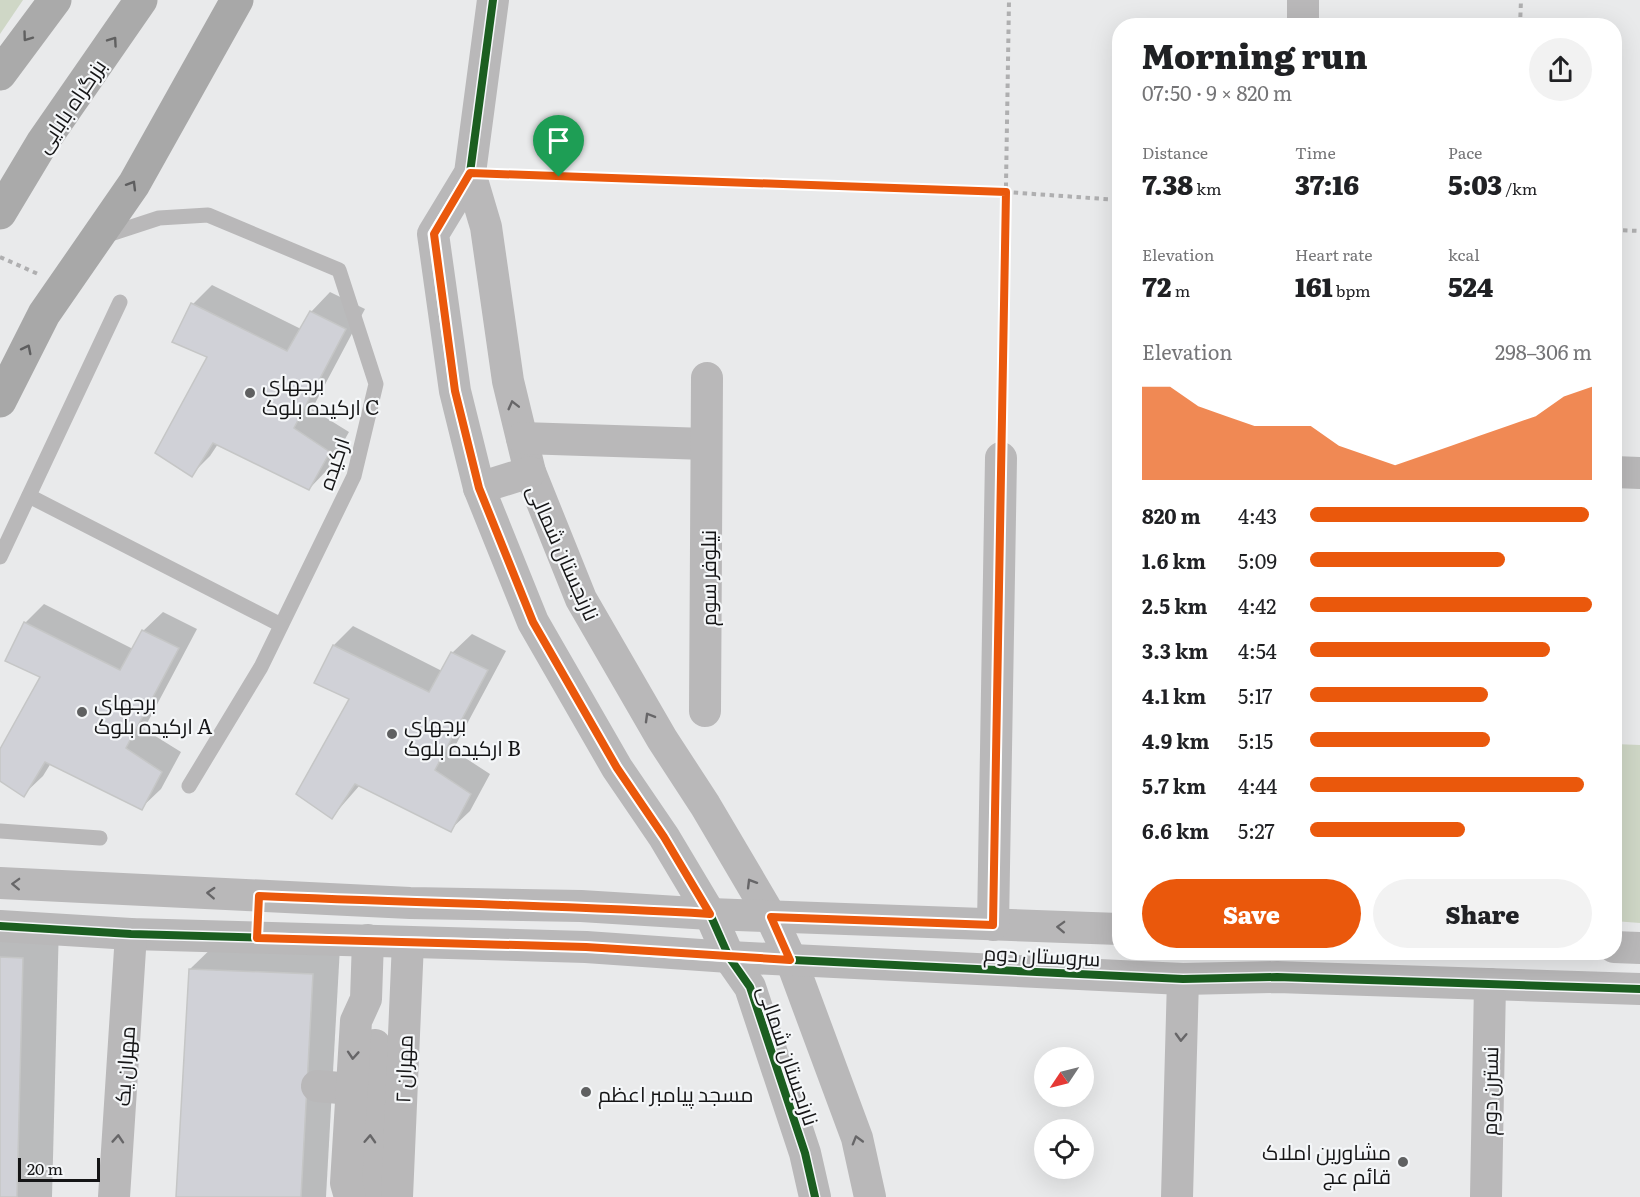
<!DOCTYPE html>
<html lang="en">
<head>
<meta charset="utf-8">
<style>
  :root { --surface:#fff; --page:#f2f2f2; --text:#202124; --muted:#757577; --accent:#ea580c }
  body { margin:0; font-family:Literata,Cairo,serif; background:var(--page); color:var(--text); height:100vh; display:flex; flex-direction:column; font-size:22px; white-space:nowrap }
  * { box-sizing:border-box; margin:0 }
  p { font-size:20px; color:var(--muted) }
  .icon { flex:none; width:33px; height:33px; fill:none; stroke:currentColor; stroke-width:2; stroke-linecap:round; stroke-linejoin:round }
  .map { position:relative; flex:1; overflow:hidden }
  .panel { position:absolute; left:1112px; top:18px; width:510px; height:942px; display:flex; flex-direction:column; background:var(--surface); border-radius:24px; box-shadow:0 6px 24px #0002 }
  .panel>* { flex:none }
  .needle { width:39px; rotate:235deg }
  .fabs { position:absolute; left:1034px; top:1047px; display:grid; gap:12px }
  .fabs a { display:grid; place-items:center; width:60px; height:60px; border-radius:50%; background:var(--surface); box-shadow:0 6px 24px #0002; font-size:30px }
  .scale { position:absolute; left:18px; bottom:15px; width:82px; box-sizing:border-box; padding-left:6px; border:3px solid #151516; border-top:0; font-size:16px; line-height:21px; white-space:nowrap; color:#151516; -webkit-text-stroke:4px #f5f7f9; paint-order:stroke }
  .pin { position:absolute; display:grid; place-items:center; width:51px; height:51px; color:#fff; margin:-62px -26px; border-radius:50% 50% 50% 0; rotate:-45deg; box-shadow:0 0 6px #0007 }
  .pin .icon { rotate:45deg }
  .round { display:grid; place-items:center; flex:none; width:63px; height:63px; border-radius:32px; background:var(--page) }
  .head { display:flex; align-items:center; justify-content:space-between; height:102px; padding:0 30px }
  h1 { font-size:33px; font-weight:800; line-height:45px }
  .figures { display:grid; grid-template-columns:repeat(3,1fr); gap:9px; height:102px; padding:6px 30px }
  .figures div { display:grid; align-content:center }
  .figures b { font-size:26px; font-weight:800 }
  .figures small { font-size:16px; font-weight:400 }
  .figures p { font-size:16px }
  .chart { height:168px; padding:12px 30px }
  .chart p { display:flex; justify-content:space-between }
  .chart svg { width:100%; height:108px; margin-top:6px; fill:var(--accent); opacity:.7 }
  .action { display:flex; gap:12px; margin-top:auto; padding:12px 30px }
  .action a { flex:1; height:69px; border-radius:36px; background:var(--accent); color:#fff; font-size:24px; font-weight:800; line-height:69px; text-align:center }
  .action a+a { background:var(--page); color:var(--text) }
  ul { padding:0 30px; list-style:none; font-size:20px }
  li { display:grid; grid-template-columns:96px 72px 1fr; align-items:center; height:45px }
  li i { height:15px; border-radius:8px; background:var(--accent) }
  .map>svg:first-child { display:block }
  .green { fill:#cfd7c6 }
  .shadow { fill:#0003 }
  .building { fill:#d0d1d7; stroke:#c5c6c6; stroke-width:1.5 }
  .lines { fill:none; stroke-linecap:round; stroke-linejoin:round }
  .path { stroke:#afafb0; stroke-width:4; stroke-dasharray:4.5 4.5; stroke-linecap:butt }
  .service { stroke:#b9b8b9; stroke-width:15 }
  .minor { stroke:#b9b8b9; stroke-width:32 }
  .primary { stroke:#a8a8a8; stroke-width:33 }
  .trunk { stroke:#aaa; stroke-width:33 }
  .cycleway-casing { stroke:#f5f7f9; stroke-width:11 }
  .cycleway { stroke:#1b5e20; stroke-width:8 }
  .oneway { stroke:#606060 }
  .oneway2 { stroke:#5e5e5f }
  .oneway3 { stroke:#676668 }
  .route-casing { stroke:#fff; stroke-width:12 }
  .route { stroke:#ea580c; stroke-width:8 }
  .poi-dot { fill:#5f6061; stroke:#f5f7f9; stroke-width:2 }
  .labels { text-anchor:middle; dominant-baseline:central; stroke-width:4.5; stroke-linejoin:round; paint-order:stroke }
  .street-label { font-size:21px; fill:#151516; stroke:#f5f7f9 }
  .poi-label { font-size:21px; fill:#151516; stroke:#f5f7f9; text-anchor:start }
</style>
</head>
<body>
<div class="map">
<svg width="1640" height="1197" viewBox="0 0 1640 1197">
  <rect width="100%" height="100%" fill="#e9eaeb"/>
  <g class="green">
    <path d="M0,0H23L0,34Z"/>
    <path d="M1614,744L1640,745V923L1614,921Z"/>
  </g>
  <g class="shadow">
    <path d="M212,285L301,329L311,312L330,292L365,309L312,409L349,432L328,469L309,489L218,444L210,456L191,475L209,356L193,304Z"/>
    <path d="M44,604L133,649L143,631L163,612L197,629L144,729L181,752L161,789L141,808L51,763L43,776L23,795L0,779V752L42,676L25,623Z"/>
    <path d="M353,626L442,671L452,653L472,634L506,651L453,750L490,774L470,811L450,830L360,785L332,817L351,698L316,682L334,645Z"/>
    <path d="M0,919L59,923L52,1197H0Z"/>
    <path d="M218,942L340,947L326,1197H178L190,969Z"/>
  </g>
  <g class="building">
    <path d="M191,303L287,351L310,311L346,329L294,428L330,452L309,490L213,443L192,477L155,453L207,357L172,342Z"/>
    <path d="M24,622L120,670L142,630L179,648L126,748L162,772L142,810L45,762L24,797L0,781V749L40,677L5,661Z"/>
    <path d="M333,645L429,692L451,652L488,670L435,770L471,794L451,832L355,784L332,819L296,794L349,699L314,683Z"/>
    <path d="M0,957L23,958L17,1197H0Z"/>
    <path d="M189,969L313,974L301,1197H176Z"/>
  </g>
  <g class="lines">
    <g class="path">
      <path d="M1520,26L1521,0"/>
      <path d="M501,174L1006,192L1119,200"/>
      <path d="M1614,230L1640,231"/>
      <path d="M0,257L38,274"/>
      <path d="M1002,430L1009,0"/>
    </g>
    <g class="service">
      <path d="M104,236L159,218L208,215L339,270L376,384L354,476L261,667L189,786"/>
      <path d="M29,496L281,625"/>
      <path d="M0,557L120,302"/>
      <path d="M0,831L100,838"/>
    </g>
    <g class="minor">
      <path d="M493,0L470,173L433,234L455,391L479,488L533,622L617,768L664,837L710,914L729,957L750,987L805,1153L815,1197"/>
      <path d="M1303,0V23"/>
      <path d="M470,173L486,227L508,381L530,472L581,599L662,739L705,805L771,917L791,960L857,1138L870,1197"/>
      <path d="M522,438L706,444"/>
      <path d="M1614,472L1640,473"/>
      <path d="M479,488L530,472"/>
      <path d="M705,711L707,378"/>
      <path d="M0,883L410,903L581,906L710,914L1119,929"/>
      <path d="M993,925L1001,458"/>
      <path d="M0,926L131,934L586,947L729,957L1183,979L1277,977L1640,989"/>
      <path d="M1614,947L1640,948"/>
      <path d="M317,1086L351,1089"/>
      <path d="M365,1195L368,1189L375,1045"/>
      <path d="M114,1197L131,934"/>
      <path d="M350,1197L346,1183L356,1021L366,999L368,940"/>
      <path d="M397,1197L408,942"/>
      <path d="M1177,1197L1183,979"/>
      <path d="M1486,1197L1490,984"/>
    </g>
    <path class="primary" d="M0,401L44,314L134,184L237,0"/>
    <g class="trunk">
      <path d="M0,74L55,0"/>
      <path d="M0,213L42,143L141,0"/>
    </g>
    <defs>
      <g id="cycleway">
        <path d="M493,0L470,173L433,234L455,391L479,488L533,622L617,768L664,837L710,914L729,957L750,987L805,1153L815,1197"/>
        <path d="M0,926L131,934L586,947L729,957L1183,979L1277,977L1640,989"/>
      </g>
    </defs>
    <use href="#cycleway" class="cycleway-casing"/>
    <use href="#cycleway" class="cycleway"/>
  </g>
  <defs><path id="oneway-chevron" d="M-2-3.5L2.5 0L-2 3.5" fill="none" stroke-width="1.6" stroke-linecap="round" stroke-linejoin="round" transform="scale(1.5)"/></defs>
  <g class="oneway">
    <use href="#oneway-chevron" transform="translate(27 37) rotate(126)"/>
    <use href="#oneway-chevron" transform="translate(113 41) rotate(-55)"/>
  </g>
  <g class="oneway2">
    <use href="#oneway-chevron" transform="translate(132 185) rotate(-59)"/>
    <use href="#oneway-chevron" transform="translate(27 349) rotate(-63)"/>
  </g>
  <g class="oneway3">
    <use href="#oneway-chevron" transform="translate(513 405) rotate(-104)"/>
    <use href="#oneway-chevron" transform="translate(649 717) rotate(-120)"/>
    <use href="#oneway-chevron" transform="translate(751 883) rotate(-121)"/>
    <use href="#oneway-chevron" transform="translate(16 884) rotate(-178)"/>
    <use href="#oneway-chevron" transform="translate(211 893) rotate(-177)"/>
    <use href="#oneway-chevron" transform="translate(1061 927) rotate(-178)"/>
    <use href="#oneway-chevron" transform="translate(1181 1037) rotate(92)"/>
    <use href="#oneway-chevron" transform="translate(353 1055) rotate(94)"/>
    <use href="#oneway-chevron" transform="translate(118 1139) rotate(-86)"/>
    <use href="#oneway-chevron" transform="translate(370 1139) rotate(-87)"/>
    <use href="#oneway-chevron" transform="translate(857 1140) rotate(-106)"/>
  </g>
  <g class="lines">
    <defs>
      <path id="route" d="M470,173L1006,192L993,925L771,917L790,960L586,947L257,938L259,896C410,903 560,905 710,914L664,837L617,768L533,622L479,488L455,391L434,234Z"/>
    </defs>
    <use href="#route" class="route-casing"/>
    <use href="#route" class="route"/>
  </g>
  <g class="poi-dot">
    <circle cx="250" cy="393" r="6"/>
    <circle cx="82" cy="712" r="6"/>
    <circle cx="392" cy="734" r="6"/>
    <circle cx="586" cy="1092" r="6"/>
    <circle cx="1403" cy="1162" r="6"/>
  </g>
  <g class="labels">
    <g class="street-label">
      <text transform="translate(69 105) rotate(-56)">بزرگراه بابایی</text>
      <text transform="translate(332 463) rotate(-71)">ارکیده</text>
      <text transform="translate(565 552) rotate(66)">نارنجستان شمالی</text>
      <text transform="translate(706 578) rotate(-90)">نیلوفر سوم</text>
      <text transform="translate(1042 954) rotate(3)">سروستان دوم</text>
      <text transform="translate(790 1055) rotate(71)">نارنجستان شمالی</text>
      <text transform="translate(123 1066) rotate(-86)">مهران یک</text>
      <text transform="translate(402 1069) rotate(-88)">مهران ۲</text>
      <text transform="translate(1488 1091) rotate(-89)">نسترن دوم</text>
    </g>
    <g class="poi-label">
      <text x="262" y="381">برجهای<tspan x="262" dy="24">ارکیده بلوک C</tspan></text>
      <text x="94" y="700">برجهای<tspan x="94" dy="24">ارکیده بلوک A</tspan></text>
      <text x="404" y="722">برجهای<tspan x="404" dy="24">ارکیده بلوک B</tspan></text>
      <text x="598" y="1092">مسجد پیامبر اعظم</text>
      <text x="1391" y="1150" text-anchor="end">مشاورین املاک<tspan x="1391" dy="24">قائم‌‌‌‌‌‌‌ ‌‌‌‌‌‌‌عج</tspan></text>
    </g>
  </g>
</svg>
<div class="fabs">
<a><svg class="needle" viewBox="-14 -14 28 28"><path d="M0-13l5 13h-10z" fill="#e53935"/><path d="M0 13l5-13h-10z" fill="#757577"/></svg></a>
<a><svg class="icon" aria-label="locate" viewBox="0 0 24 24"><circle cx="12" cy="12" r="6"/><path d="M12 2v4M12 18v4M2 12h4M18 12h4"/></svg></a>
</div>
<div class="scale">20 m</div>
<div class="pin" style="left:559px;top:177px;background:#1e9e55"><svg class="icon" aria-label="arrive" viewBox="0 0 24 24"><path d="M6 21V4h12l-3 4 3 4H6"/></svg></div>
<section class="panel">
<div class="head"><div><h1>Morning run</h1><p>07:50 · 9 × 820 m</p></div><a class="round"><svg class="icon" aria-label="share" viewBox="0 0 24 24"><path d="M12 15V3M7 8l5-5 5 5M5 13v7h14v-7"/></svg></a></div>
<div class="figures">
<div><p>Distance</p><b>7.38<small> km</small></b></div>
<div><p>Time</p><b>37:16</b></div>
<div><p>Pace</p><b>5:03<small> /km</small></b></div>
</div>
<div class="figures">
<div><p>Elevation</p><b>72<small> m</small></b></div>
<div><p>Heart rate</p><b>161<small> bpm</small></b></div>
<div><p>kcal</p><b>524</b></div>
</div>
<div class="chart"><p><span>Elevation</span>298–306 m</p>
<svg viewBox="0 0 160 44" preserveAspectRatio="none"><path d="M0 44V6L10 6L20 14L30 18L40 22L50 22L60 22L70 30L80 34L90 38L100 34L110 30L120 26L130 22L140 18L150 10L160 6V44z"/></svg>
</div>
<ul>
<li><b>820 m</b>4:43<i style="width:99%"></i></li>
<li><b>1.6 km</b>5:09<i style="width:69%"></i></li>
<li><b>2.5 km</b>4:42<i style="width:100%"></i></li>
<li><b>3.3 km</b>4:54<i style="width:85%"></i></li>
<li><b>4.1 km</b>5:17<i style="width:63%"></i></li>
<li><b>4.9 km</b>5:15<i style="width:64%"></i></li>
<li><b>5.7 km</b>4:44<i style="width:97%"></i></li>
<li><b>6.6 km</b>5:27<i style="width:55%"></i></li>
</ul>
<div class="action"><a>Save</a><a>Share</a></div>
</section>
</div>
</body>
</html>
